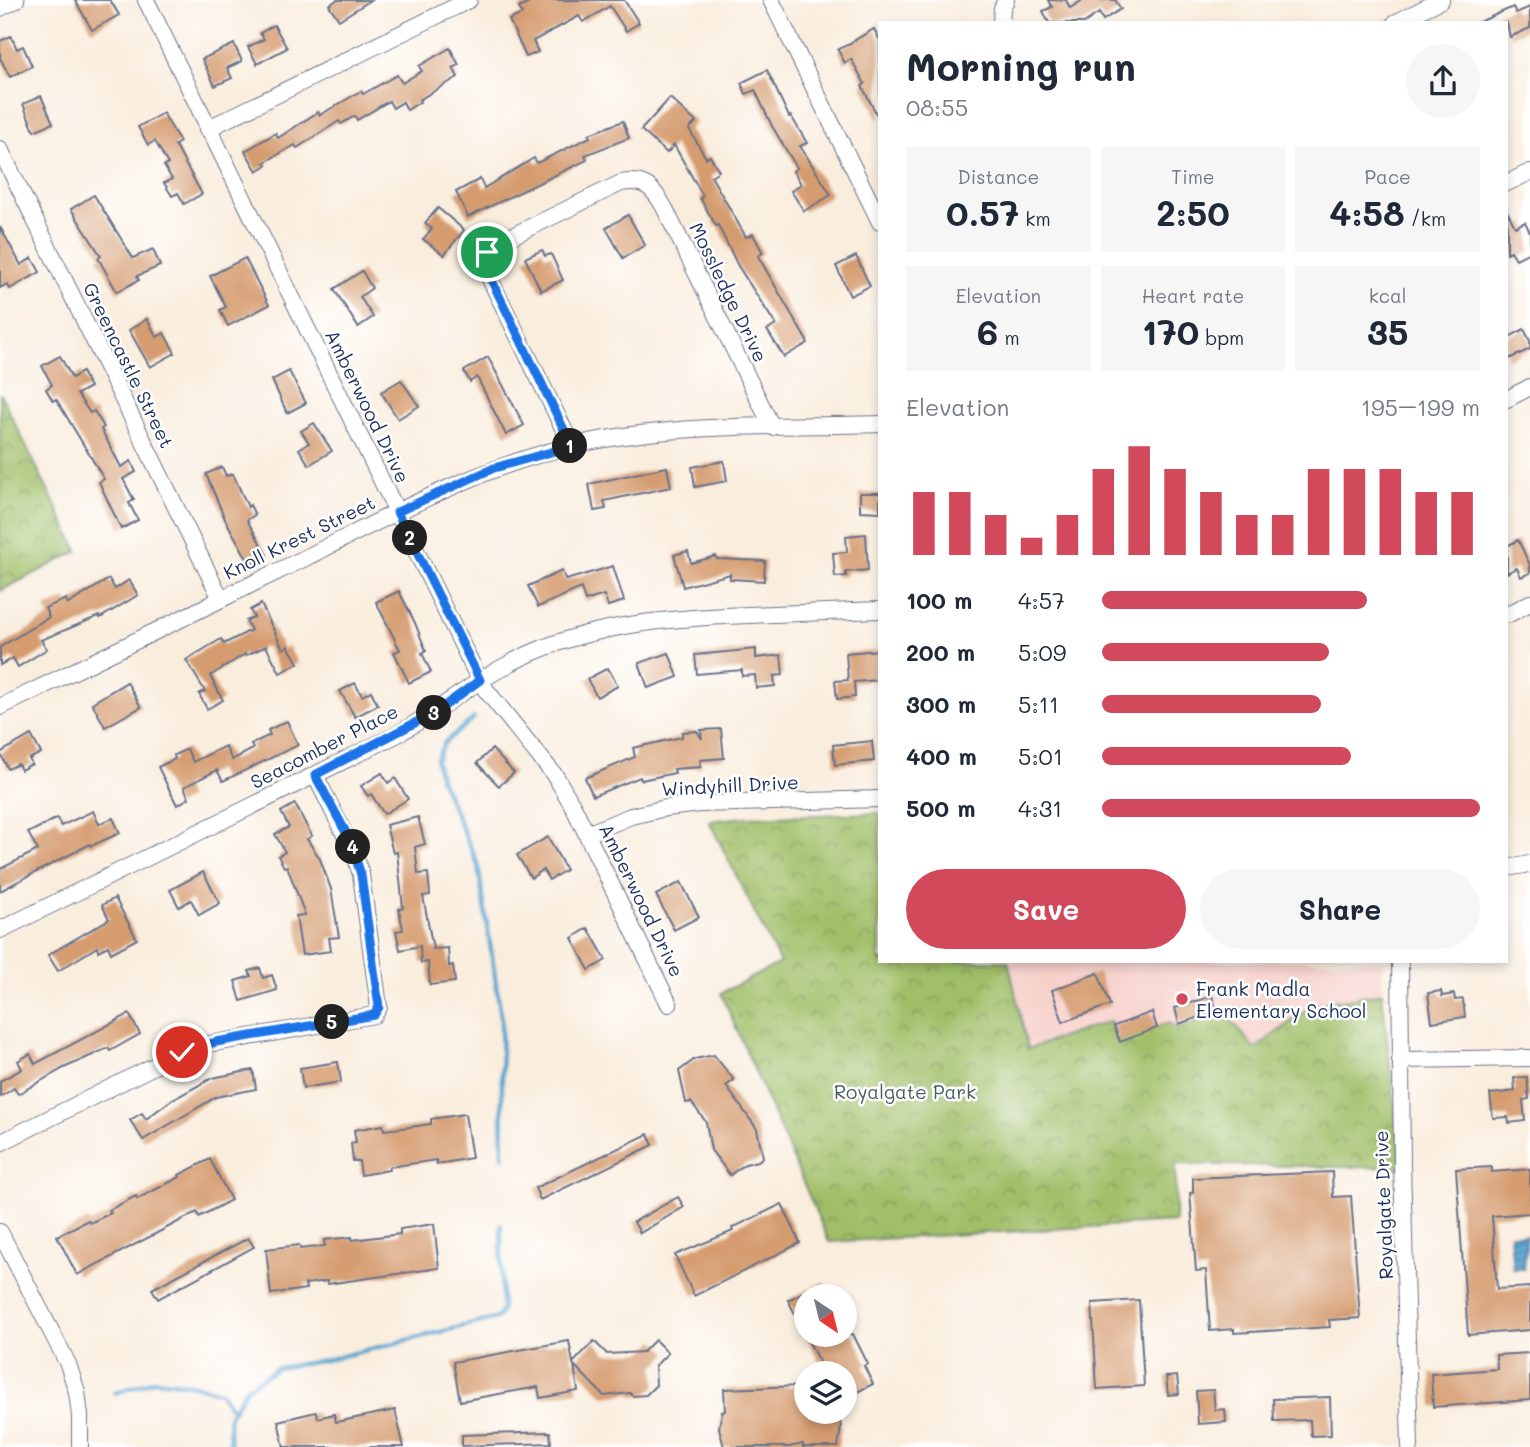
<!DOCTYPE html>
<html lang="en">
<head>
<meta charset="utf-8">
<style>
  :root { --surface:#fff; --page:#f6f6f7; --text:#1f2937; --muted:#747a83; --accent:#d1495b }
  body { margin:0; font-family:Mali,sans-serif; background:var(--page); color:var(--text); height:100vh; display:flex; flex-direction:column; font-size:26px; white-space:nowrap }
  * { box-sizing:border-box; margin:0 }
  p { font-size:23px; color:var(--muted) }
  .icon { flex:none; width:38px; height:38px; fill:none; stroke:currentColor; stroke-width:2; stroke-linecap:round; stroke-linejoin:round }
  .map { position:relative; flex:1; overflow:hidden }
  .side { position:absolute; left:878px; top:21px; width:630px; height:942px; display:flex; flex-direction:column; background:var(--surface); border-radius:0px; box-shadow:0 4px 10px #0003 }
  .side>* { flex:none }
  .needle { width:46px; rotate:145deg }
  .controls { position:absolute; left:794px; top:1284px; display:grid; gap:14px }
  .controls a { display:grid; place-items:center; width:63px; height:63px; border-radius:50%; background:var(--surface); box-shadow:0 4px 10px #0003; font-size:35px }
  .pin { position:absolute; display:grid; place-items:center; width:60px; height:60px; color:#fff; margin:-30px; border:4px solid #fff; border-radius:50%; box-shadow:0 2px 7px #0007 }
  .km { position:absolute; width:35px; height:35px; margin:-18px; border-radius:50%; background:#222; color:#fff; font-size:19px; line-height:35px; text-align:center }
  .round { display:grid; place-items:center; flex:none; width:74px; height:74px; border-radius:37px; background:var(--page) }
  .overview { display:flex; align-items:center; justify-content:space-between; height:119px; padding:0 28px }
  h1 { font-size:38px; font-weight:800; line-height:52px }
  .figures { display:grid; grid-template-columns:repeat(3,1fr); gap:10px; height:119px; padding:7px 28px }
  .figures div { display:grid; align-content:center; border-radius:0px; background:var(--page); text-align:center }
  .figures b { font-size:35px; font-weight:800 }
  .figures small { font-size:19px; font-weight:400 }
  .figures p { font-size:19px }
  .chart { height:196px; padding:14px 28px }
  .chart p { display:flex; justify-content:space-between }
  .chart svg { width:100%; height:126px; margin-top:7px; stroke:var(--accent); stroke-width:6 }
  .primary-button { display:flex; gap:14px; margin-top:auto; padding:14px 28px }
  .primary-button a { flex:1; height:80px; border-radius:42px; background:var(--accent); color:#fff; font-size:28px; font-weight:800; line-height:80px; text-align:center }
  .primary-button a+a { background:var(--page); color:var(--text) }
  ul { padding:0 28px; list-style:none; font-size:23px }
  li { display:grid; grid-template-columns:112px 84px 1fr; align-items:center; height:52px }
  li i { height:18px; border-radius:9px; background:var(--accent) }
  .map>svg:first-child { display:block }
  .built { fill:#f7d0ca }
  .park { fill:url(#park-crowns); stroke:#5e7762; stroke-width:2 }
  .water { fill:url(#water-rules); stroke:#386996; stroke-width:2 }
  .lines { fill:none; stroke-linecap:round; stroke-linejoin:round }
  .stream { stroke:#56a3cf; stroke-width:4.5 }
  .building { fill:#d59c70 }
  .street-casing { stroke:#69728a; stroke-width:18 }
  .street { stroke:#fff; stroke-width:16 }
  .route-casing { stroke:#fff; stroke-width:14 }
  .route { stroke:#1a73e8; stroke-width:9 }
  .poi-dot { fill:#d1495b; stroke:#fff; stroke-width:2.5 }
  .labels { text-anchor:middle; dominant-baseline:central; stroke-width:5; stroke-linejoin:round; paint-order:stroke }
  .street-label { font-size:19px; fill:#1b2f5e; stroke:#fff }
  .poi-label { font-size:19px; fill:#1b2f5e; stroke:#fff; text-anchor:start }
  .park-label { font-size:19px; fill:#4a6161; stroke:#fff }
</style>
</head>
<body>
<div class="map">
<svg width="1530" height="1447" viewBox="0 0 1530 1447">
  <defs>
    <pattern id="park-crowns" width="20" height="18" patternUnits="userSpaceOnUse" patternTransform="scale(1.75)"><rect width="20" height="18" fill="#a0bf67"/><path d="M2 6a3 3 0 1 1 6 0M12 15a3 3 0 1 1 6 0" fill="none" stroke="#829c58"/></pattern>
    <pattern id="water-rules" width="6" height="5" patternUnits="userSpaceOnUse" patternTransform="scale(1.75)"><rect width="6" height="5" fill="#56a3cf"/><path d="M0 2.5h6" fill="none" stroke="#4685ab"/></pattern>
  </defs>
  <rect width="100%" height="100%" fill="#fff"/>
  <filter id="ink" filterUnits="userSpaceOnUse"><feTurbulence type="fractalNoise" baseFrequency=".0143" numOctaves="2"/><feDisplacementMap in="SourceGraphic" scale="14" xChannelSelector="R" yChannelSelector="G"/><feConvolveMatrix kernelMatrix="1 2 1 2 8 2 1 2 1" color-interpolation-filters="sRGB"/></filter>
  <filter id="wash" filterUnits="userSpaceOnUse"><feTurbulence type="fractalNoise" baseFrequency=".00686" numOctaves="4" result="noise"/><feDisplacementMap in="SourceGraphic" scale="28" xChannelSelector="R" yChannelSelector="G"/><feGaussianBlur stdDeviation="1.57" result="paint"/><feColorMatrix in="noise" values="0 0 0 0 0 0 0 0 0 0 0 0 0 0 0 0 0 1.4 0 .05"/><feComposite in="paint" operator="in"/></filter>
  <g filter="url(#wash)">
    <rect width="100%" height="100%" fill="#f9eddd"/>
    <path class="built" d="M1008,961H1382V993L1313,1005L1255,1049L1225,1013L1176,1028L1168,1023L1115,1040L1109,1022L1028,1049Z"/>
    <g class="park">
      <path d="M0,393L78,551L0,591Z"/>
      <path d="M880,813V961H1008L1028,1049L1110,1021L1116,1040L1168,1023L1177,1028L1225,1013L1255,1049L1313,1005L1382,993L1402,1168L1176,1164L1175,1222L829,1242L721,993L780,963L709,821L745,817Z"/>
    </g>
    <path class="water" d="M1510,1234L1527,1235L1524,1269H1513Z"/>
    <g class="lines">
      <g class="stream">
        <path d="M474,718L445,742L436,760L440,778L478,865L501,1016L503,1157"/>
        <path d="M115,1393L155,1380L190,1384L220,1392L233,1410"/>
        <path d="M230,1447L229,1416L233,1410L247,1387L278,1368L326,1360L497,1318L502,1310L501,1225"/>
      </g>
    </g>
    <g id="blocks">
      <g class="building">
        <path d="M75,0H110L119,15L92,30Z"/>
        <path d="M337,0H371L339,20L329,5Z"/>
        <path d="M528,0H624L639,23L626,31L610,6L583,22L579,16L533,41L538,52L526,57L509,20L522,14L519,8L529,3Z"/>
        <path d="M1048,0H1066L1070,8L1083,0H1115L1121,9L1103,20L1099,13L1084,23H1049L1043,11L1052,7Z"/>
        <path d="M1513,7L1516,13L1530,7V28L1510,37L1507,23H1477Z"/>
        <path d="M274,25L287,48L257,64L248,47L264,39L260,33Z"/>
        <path d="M874,29L880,40V121L862,86L865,84L851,59L845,63L838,50Z"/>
        <path d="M11,36L17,49L23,46L32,66L10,77L0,58V41Z"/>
        <path d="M234,44L242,61L227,68L232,78L215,86L202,59Z"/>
        <path d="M450,48L459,65L453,68L458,77L419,100L420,102L407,110L403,102L393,108L389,101L357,120L355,116L341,124L339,121L297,148L295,145L265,162L267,165L257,171L245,151L276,133L278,138L318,112L320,115L361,91L363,94L397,75L402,83L422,71L419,66Z"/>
        <path d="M767,70L789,117L791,116L807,143L800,146L831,195L804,211L791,191L801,184L793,171L797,168L772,126L755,90L746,94L741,83Z"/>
        <path d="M41,96L53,123L34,131L23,104Z"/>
        <path d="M670,98L696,122L689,129L706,158L710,156L719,171L711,176L746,237L753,234L763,253L758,256L808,343L784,357L767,330L776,325L738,266L718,225L716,226L700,198L703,196L674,145L667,153L641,130Z"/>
        <path d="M163,113L180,142L175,145L202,194L184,204L178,193L172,196L164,183L172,179L164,166L168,164L155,141L148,145L138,127Z"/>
        <path d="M623,121L629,138L585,155L587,160L468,217L456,192L480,179L484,188L534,158L537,163L590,137L589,134Z"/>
        <path d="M94,195L133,258L153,249L160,266L137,276L139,280L117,292L98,258L101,256L71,209Z"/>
        <path d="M438,208L464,230L444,255L423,239L432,229L425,223Z"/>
        <path d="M1507,211L1515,227L1525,222L1530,232V252L1516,259L1511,251L1507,253Z"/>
        <path d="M628,215L645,245L623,258L606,228Z"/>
        <path d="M0,227L21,265L32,258L40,272L10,289L7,284L0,288Z"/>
        <path d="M542,250L545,256L551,254L563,280L541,291L525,258Z"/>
        <path d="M856,256L870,286L850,296L836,266Z"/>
        <path d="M245,258L269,305L228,326L220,310L226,307L210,276Z"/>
        <path d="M362,271L372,288L360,297L373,317L358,327L334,289Z"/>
        <path d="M147,319L157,337L164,333L175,353L150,367L129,330Z"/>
        <path d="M1524,329L1530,341V349L1507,360V338Z"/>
        <path d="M60,356L72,378L82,372L90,387L77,394L90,413L94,411L104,427L101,429L121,467L131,461L136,472L123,479L134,500L129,503L138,520L121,529L99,482L104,479L56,399L53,401L46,389L52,385L42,366Z"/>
        <path d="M488,357L524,425L506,435L477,377L470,382L464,371Z"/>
        <path d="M289,371L306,403L287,413L272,380Z"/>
        <path d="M401,380L419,406L398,419L381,392Z"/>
        <path d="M314,423L332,451L309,465L299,449L309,443L301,431Z"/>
        <path d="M724,461L727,481L695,487L692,467Z"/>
        <path d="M222,467L226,476L233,474L248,507L250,505L255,515L247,520L267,555L250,564L225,519L206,474Z"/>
        <path d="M667,467L671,487L604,501L606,509L594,511L589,484Z"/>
        <path d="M860,493H880V512L860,511Z"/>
        <path d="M866,534L868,570L846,572V576L835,577L833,553L847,552L846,536Z"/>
        <path d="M1518,540L1530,565V573L1521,577L1517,568L1507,573V546Z"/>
        <path d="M688,551L691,563L716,556L717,559L765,561L764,581L730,579V574L683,587L674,555Z"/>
        <path d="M613,566L624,601L608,606L604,595L585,601L581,588L538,607L528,586L562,571L566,580Z"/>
        <path d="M109,579L115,589L129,580L138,595L100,618L99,616L41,640L47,649L18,667L13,658L0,665V647L49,617L45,608L66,599L68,604Z"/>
        <path d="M399,591L415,623L426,651L422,653L431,672L409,683L394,652L400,650L376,602Z"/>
        <path d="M261,604L283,649L288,646L298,663L280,673L266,646L245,656V654L210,676L223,700L207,709L199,694L205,691L186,660L221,639L224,644L251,630L246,621L254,617L250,610Z"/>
        <path d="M756,649V658L781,655L783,675L774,676L775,686L756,688L755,675L742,676V670L697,674L695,655Z"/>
        <path d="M879,650L880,680L854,682L855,697L837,699L835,681L848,680L846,653Z"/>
        <path d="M669,653L678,677L648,688L639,663Z"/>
        <path d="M608,668L618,686L597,697L587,679Z"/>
        <path d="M127,682L141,707L105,727L92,703Z"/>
        <path d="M355,683L362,696L371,691L378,705L355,717L340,691Z"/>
        <path d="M287,721L298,745L223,781L217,770L184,787L189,798L177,805L158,767L175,759L174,755L187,749L193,762L225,746L232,760L253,749L251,744L270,735L268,730Z"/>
        <path d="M721,729L724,758L700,760L701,767L674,769L675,773L641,780L640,777L593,796L585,778L635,757L633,748L682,737V732L697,731L702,739L701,730Z"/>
        <path d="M31,735L41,753L29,759L32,764L21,770L18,764L8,769L0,753Z"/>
        <path d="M872,741L874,761L835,765L833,745Z"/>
        <path d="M492,749L514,773L499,786L477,763Z"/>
        <path d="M382,773L388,783L395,778L408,799L384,814L371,794L368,796L361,786Z"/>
        <path d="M295,804L312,836L307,839L320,859L331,889L339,937L329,938L331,951L302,955L296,916L305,915L287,866L284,867L278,856L285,852L275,834L289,827L281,812Z"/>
        <path d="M93,811L99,824L113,818L120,833L91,846L90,844L0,891V869L38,850L28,833L57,818L61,826Z"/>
        <path d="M418,817L425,844L415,847L418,874L428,873L430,895L423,896L433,949L448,948L449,966L453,965L455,982L430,985L428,962L421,963L420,946L400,950L396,931L403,930L399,909L403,908L397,852L393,853L386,825Z"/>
        <path d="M548,837L566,870L549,880L543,870L531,878L517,855Z"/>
        <path d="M203,872L220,903L199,915L191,900L179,907L170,890Z"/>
        <path d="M681,882L699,917L674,930L656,895Z"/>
        <path d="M115,898L137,939L111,953L108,946L98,951L97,947L58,971L48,955L109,919L102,905Z"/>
        <path d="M588,928L606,960L589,970L572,938Z"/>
        <path d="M260,968L263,978L272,975L277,990L241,1001L235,981L251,976L249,971Z"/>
        <path d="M1098,973L1110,1005L1063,1022L1052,990Z"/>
        <path d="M1441,991L1442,996L1454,994L1455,1000L1463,999L1465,1017L1432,1022L1428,993Z"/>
        <path d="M1212,996L1217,1011L1179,1024L1175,1008Z"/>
        <path d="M1152,1012L1157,1028L1120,1042L1114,1026Z"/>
        <path d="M129,1014L140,1034L110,1051L108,1048L64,1068L18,1094L14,1088L0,1097V1081L22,1069L18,1061L30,1054L35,1064Z"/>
        <path d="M714,1055L734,1080L726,1086L757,1129L763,1157L758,1161L745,1164L730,1175L711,1150L706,1122L691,1102L686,1103L679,1071L695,1059Z"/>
        <path d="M338,1062L341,1082L303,1088L300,1068Z"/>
        <path d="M253,1070L256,1089L216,1097L143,1140L130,1120L142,1113L146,1119L170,1101L212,1078Z"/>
        <path d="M1527,1077L1529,1099L1523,1100L1525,1121L1509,1123L1508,1117L1493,1118L1490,1094L1515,1091L1514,1078Z"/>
        <path d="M465,1114L472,1158L437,1164L436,1160L389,1167V1170L361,1175L359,1161H353L351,1143L356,1142L354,1130L383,1125L384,1130L410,1127L431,1124V1119Z"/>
        <path d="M648,1134L653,1145L540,1200L535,1188Z"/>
        <path d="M210,1159L231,1200L199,1217L197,1212L77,1275L57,1236L88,1220L90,1223L111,1213L109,1210L136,1196L137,1199L180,1177L179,1175Z"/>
        <path d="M1492,1167V1172L1530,1169V1213L1492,1216L1497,1289L1530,1287V1330L1468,1335L1456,1169Z"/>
        <path d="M1332,1172L1333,1197L1351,1196L1360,1318L1329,1320L1330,1327L1234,1333V1329L1210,1331L1206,1270L1196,1271L1190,1193H1193V1178Z"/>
        <path d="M678,1197L684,1207L640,1233L634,1222Z"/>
        <path d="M782,1204L800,1243L694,1296L675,1255L733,1231L732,1228Z"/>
        <path d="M434,1224L439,1268L327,1284V1281L305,1284L306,1289L271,1294L266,1249L299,1245L300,1249L325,1246L324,1240L352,1237V1240L400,1234V1229Z"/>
        <path d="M248,1238L254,1247L158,1299L152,1289Z"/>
        <path d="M823,1282L830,1297H807V1335L853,1334L868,1364L864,1366L873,1384L845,1398V1374H825L788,1300Z"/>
        <path d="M1139,1300L1144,1386L1097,1389L1092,1303Z"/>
        <path d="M655,1340L668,1353L655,1366L656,1385L646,1395L633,1396L630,1393L604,1396L574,1365L578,1391L540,1398L538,1387L460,1401L453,1362L569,1341L573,1363L594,1341L607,1354L643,1352Z"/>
        <path d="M1530,1353V1400L1433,1407L1431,1374L1497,1369L1496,1355Z"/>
        <path d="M1177,1376L1179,1394L1168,1395L1166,1377Z"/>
        <path d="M801,1386L802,1402L807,1403V1412H838L841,1427L838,1447H803V1444L789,1447H724L719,1428L722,1412L725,1411L724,1389Z"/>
        <path d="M1213,1390L1215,1410L1225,1409L1226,1422L1198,1424L1196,1391Z"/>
        <path d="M1330,1397L1331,1435L1311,1436L1310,1420L1274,1421L1273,1399Z"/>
        <path d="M395,1410L404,1447H284L278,1421L316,1412L318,1418L334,1414L336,1422Z"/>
        <path d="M550,1432L551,1443L462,1446V1435Z"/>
      </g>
    </g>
  </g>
  <g filter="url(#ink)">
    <use href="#blocks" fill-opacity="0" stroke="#69728a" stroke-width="2"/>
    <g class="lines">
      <defs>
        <g id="street">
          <path d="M146,0L473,667L486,690L556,777L574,808L669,1004"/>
          <path d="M771,0L880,222"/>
          <path d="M0,8L16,0"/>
          <path d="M1001,23L1002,8L1006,0"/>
          <path d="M1395,23L1441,0"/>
          <path d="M207,129L469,0"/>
          <path d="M0,149L221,599"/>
          <path d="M1507,183L1530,172"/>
          <path d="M1507,399L1530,387"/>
          <path d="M572,446L487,273V252L506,239L621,183C644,179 653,187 664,207L772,427"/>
          <path d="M1507,615L1530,603"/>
          <path d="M0,707C102,658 203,608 305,558C395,513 484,464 584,443C681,423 782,427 880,424"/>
          <path d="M587,834L631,816L666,808L700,804L880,799"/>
          <path d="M1507,868L1530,864"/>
          <path d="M0,930L398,734C443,708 482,675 529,654C598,623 674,618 748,615C792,613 836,612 880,610"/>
          <path d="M1400,961L1402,1164L1410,1447"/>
          <path d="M1400,1060L1530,1058"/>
          <path d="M0,1143L182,1052L198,1046L374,1015L379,1007L361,875L355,855L315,775"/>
          <path d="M0,1232L68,1364L77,1392L80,1416V1447"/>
        </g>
      </defs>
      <use href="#street" class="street-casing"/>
      <use href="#street" class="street"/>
    </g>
  </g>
  <g class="lines" filter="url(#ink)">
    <defs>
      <path id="route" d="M182,1052L216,1042L374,1015L379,1007L361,875L350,840L315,775L436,712L480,680L397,512L494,468L572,446L488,273L487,252"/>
    </defs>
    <use href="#route" class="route-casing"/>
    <use href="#route" class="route"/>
  </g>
  <circle class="poi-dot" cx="1182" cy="999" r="7"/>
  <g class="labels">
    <g class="street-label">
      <text transform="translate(729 292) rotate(64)">Mossledge Drive</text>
      <text transform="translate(129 365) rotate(64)">Greencastle Street</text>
      <text transform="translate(368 406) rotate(64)">Amberwood Drive</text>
      <text transform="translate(299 537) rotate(-26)">Knoll Krest Street</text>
      <text transform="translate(324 746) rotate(-27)">Seacomber Place</text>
      <text transform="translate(730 785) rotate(-3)">Windyhill Drive</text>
      <text transform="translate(642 900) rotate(64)">Amberwood Drive</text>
      <text transform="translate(1383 1205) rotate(-92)">Royalgate Drive</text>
    </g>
    <g class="poi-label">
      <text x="1196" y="988">Frank Madla<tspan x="1196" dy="22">Elementary School</tspan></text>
    </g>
    <g class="park-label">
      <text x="905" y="1091">Royalgate Park</text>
    </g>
  </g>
</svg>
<div class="controls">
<a><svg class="needle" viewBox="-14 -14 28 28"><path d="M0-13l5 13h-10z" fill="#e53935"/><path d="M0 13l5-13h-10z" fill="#747a83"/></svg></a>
<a><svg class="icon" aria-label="layers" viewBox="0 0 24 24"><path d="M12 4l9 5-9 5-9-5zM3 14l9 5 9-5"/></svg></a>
</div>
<div class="pin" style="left:487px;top:252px;background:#1e9e55"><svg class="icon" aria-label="arrive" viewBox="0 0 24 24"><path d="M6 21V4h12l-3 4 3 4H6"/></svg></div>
<div class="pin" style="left:182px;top:1052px;background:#d93025"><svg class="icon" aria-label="check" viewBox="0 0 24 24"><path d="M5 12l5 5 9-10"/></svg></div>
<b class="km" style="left:570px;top:446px">1</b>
<b class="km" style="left:410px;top:538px">2</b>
<b class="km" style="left:434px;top:713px">3</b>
<b class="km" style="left:353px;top:847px">4</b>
<b class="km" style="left:332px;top:1022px">5</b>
<section class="side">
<div class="overview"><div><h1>Morning run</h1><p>08:55</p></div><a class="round"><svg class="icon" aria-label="share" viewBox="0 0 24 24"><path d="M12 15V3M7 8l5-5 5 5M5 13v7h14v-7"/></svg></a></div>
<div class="figures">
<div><p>Distance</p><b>0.57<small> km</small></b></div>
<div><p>Time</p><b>2:50</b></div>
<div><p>Pace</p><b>4:58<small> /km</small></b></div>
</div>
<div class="figures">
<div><p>Elevation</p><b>6<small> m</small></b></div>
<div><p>Heart rate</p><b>170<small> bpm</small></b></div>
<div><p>kcal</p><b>35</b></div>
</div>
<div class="chart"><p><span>Elevation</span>195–199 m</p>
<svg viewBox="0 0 160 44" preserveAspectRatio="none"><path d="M5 44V22M15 44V22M25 44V30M35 44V38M45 44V30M55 44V14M65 44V6M75 44V14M85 44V22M95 44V30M105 44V30M115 44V14M125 44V14M135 44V14M145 44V22M155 44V22"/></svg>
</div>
<ul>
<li><b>100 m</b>4:57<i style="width:70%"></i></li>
<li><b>200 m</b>5:09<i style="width:60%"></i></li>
<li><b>300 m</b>5:11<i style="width:58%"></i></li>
<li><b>400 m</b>5:01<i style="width:66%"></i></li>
<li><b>500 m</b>4:31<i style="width:100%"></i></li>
</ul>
<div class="primary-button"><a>Save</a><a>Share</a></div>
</section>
</div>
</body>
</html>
